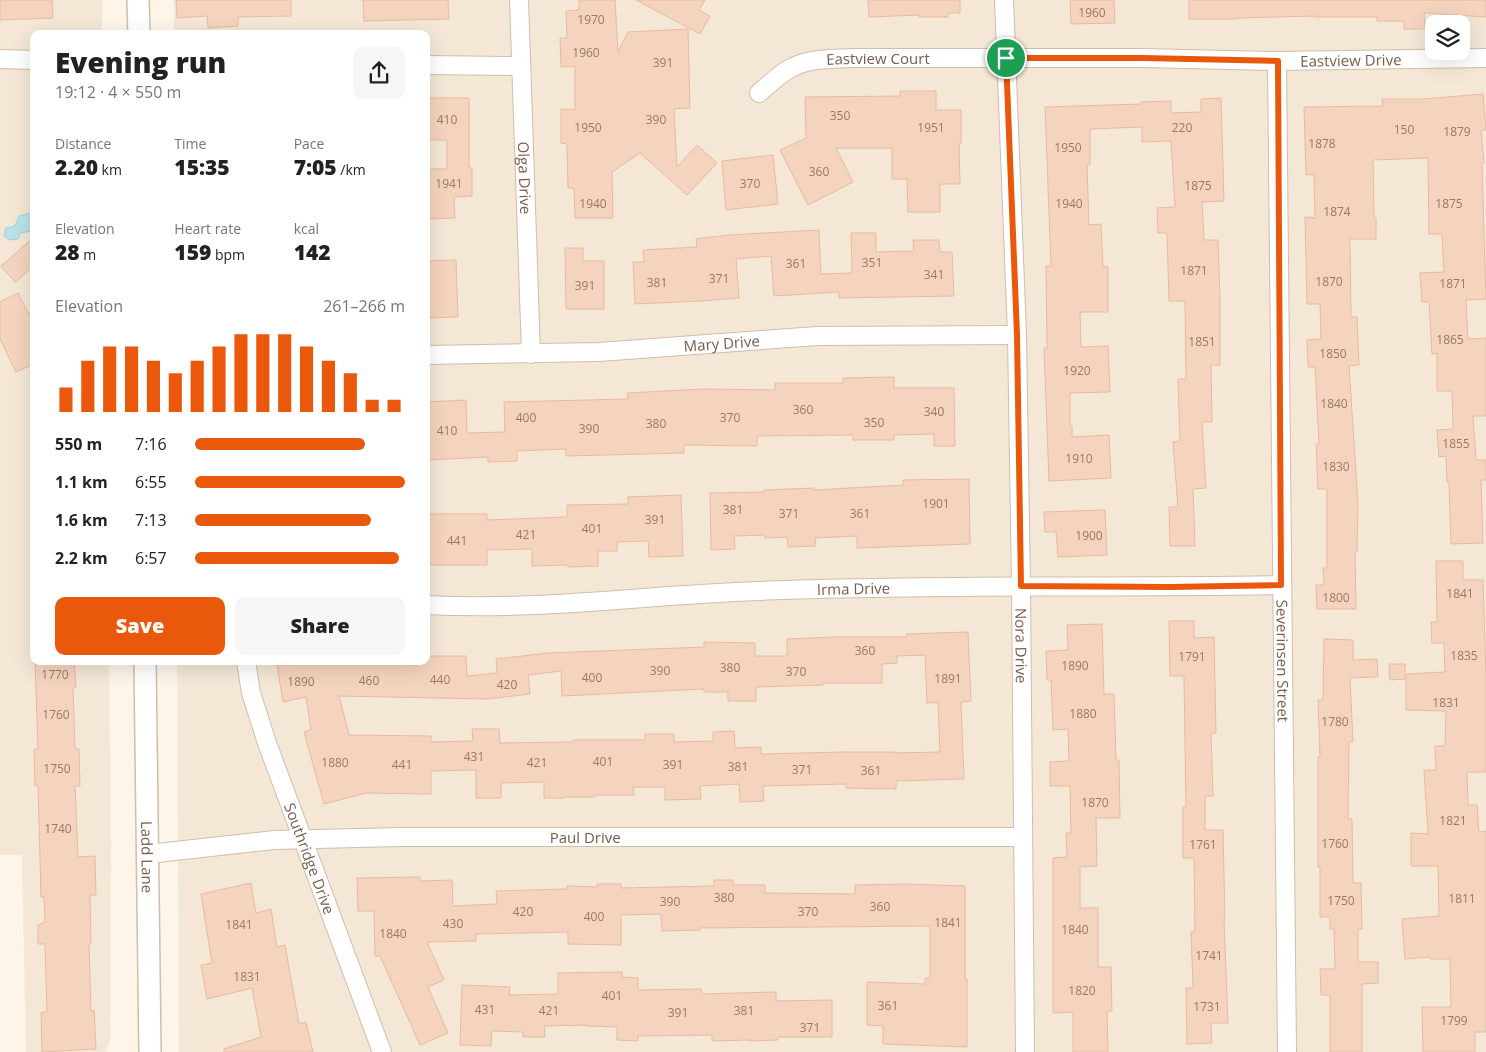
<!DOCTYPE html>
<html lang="en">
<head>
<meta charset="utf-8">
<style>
  :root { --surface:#fff; --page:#f6f6f6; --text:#222; --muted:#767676; --accent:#ea580c }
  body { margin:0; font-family:"Open Sans",sans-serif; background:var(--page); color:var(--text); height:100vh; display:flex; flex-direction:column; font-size:19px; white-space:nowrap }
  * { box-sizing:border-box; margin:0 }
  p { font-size:16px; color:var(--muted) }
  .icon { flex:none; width:28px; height:28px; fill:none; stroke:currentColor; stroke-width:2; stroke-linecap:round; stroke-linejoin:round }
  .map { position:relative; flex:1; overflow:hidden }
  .details { position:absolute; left:30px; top:30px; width:400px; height:635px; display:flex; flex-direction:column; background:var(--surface); border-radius:10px; box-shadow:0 5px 20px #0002 }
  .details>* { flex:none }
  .fabs { position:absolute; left:1425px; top:15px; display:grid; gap:10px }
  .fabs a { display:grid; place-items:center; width:45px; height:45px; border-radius:10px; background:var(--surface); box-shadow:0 5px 20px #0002; font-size:25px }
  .pin { position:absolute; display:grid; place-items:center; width:42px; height:42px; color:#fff; margin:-21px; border:2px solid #fff; border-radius:50%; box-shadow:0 1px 5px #0007 }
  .round { display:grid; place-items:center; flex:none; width:52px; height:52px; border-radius:10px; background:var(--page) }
  .headline { display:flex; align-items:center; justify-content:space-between; height:85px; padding:0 25px }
  h1 { font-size:28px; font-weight:800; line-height:38px }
  .metrics { display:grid; grid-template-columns:repeat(3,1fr); gap:8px; height:85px; padding:5px 25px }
  .metrics div { display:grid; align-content:center }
  .metrics b { font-size:21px; font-weight:800 }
  .metrics small { font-size:14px; font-weight:400 }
  .metrics p { font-size:14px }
  .chart { height:140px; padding:10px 25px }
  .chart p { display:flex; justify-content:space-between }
  .chart svg { width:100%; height:90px; margin-top:5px; stroke:var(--accent); stroke-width:6 }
  .button { display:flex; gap:10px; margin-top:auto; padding:10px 25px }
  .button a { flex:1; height:58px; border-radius:10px; background:var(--accent); color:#fff; font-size:20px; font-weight:800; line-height:58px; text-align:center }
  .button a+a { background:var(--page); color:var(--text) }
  ul { padding:0 25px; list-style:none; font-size:16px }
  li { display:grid; grid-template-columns:80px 60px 1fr; align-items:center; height:38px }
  li i { height:12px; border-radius:6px; background:var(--accent) }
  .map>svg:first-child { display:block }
  .residential { fill:#f5e7d6; fill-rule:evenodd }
  .water { fill:#bbe1e8; stroke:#a1d1da }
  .building { fill:#f4d4be; stroke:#e7ba9e; fill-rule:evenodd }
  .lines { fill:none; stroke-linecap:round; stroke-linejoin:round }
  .minor-casing { stroke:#d0bdac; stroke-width:20 }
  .tertiary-casing { stroke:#d0bdac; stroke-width:24 }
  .minor { stroke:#fff; stroke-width:18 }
  .tertiary { stroke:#fff; stroke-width:21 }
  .route-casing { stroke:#fff; stroke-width:10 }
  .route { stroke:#ea580c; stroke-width:6 }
  .labels { text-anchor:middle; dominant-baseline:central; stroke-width:4.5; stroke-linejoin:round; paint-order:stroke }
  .number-label { font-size:12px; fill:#987967 }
  .street-label { font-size:15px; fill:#795b4a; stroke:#fff9ef }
</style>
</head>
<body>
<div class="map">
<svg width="1486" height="1052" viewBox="0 0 1486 1052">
  <rect width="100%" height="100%" fill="#fdf5e8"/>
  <g class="residential">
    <path d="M0,0H102V34H34V661H109L111,852L110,1040L106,1052H26L22,855H0Z"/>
    <path d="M174,0H1486V1052H179L177,661H426V34H174ZM1434,24H1461V51H1434Z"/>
  </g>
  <path class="water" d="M31,213L29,218H34V226L31,231L21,233L18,239L9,240L4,236L6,228L15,226L19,216Z"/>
  <g class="building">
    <path d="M0,0H52L53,18L0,20Z"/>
    <path d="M176,0H291V16L238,17V26L208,28L207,16L177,18Z"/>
    <path d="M363,0H448L449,19L364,21Z"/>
    <path d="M579,0H615L618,52L628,32L688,29L690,108L674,109L677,167L697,145L717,163L687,195L640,153L612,172L613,218H575L574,188H568L567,144L561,143V109L575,110V66L561,67L560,38H567L566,11L579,10Z"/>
    <path d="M636,0H705L699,10L710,16L700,34Z"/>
    <path d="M868,0H960V13H948V17H919V15L869,17Z"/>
    <path d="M1070,0H1114L1115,23L1071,24Z"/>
    <path d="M1189,0H1486V17L1424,13L1425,29H1404V21H1377V17H1314V16L1238,18V19H1189Z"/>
    <path d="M900,91H936V110H961V144H959L960,184H940V212H908L907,179H892V148H836L853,182L808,205L780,150L806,138L805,97L900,96Z"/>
    <path d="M1483,94L1486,130H1481L1484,163H1482L1486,299L1466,300L1468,339L1486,338V416H1473L1476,460H1486V480H1481L1483,543L1451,544L1449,482H1447L1446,456L1439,457L1437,430L1453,429L1452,391H1437V353L1432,354L1429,302H1422L1420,273L1444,272L1442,234H1429L1428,158L1373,160L1374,218H1376V239H1350L1351,317H1357L1359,365L1349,366L1358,503L1357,552H1355L1356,609H1317L1316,585H1324L1323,568H1327V489H1318L1316,444H1319L1315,367H1308L1307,340L1321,339L1320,304H1307L1305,217L1315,218L1314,174L1306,175L1304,107L1383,106L1382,99H1424Z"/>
    <path d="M426,98H469V168H472V196L454,197L455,218L426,219V169H447V140H426Z"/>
    <path d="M1221,98L1224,201L1202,202L1204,240H1218L1220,300V365H1211L1212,422H1202L1206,488L1193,489L1195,546H1170L1169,507H1178L1173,442L1180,441L1178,379H1186L1185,301H1169L1167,233H1158L1157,208L1175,207L1171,141L1142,142V127L1090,129V165H1087L1089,225L1101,224L1103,266L1108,267V312H1080L1081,347L1108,346L1110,392L1070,393V426H1072V437L1109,435L1111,478L1049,481L1044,348H1047L1046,266H1051L1045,107L1141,104V102L1171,101V113L1201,112V99Z"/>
    <path d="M773,155L778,204L726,210L722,161Z"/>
    <path d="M819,230L821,274L852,273L851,233H876V252L914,251L913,240H939L940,252H952L954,296L839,298V292L774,296L771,256L736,259L739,298L701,301L635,304L633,262H644L643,250L697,247L696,239L729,235Z"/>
    <path d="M34,237V266L15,282L1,266Z"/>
    <path d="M565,248H583V261H604V309H566Z"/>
    <path d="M456,260L458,317L426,318L427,261Z"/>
    <path d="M18,293L34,324V364L16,372L0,339V302Z"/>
    <path d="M894,377V388H954L955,446H934V434L894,435V440H853V435L757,436V446L684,445V453L566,456V449L517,451V461L488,462V457L429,460L427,402L466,400L467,433L505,432L504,402L628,399L627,393L703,389L775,390V383H843V378Z"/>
    <path d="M969,479L970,544L857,548V536L815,538L816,546L788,547L787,537L765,538V535L734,536L735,549L711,550L710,493L764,492V490L814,488V490L903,485V480Z"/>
    <path d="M681,495L683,556L649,557L648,541L617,542V551H598V566L568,567V565L532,566V549L487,550V565H427V514H487V520L567,517V505L628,504V497Z"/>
    <path d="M1105,510L1107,555L1058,557L1056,532H1045L1044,512Z"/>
    <path d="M1436,561H1463V580H1483L1486,678V772H1467L1468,805H1477L1479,832L1486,831V1032H1475V1052H1423L1422,1007H1451L1450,959H1430V957L1405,959L1402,919L1439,916L1438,866H1411V833L1428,834L1424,770H1436L1435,746H1445L1446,711L1406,710V674L1445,672L1444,643H1432L1431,622H1437Z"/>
    <path d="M1169,621H1194V638L1214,637L1216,733H1211L1213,796H1205V830H1223L1225,919H1224L1228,1023H1211L1212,1043L1187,1044L1186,988H1193L1191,932L1195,931L1194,858H1183V807H1186L1184,676H1170Z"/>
    <path d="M1102,624L1104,694H1114L1116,760H1119L1120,818H1096L1097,866L1080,867V908H1098V967H1111L1112,1011H1107L1108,1052H1073V1012L1053,1013V858L1067,857L1066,833H1071L1070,786H1050V762L1069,761L1068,729L1053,730L1051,680H1047L1046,651L1068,650L1067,625Z"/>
    <path d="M968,632L971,701L961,702L964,779L896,781V789L846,788V784L763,786L764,801L740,802L739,784L700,786L701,799L665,800V787H633L634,795H595V797H564V798H544V782L501,783V798H476V770L431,771V794L366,793L324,804L304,732L311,730L306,697L283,702L277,665L295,661H426V656H466L467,676L497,673L496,659L548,653L704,647V642L755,643V656H787V639L834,637H907L906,634ZM925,655L927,703L938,702L940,752L895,753V752H844L761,754V747L735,748L734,731L713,732V741L674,742V734H645V740H573V742L500,743L499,729H472L473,741L431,742V736L349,735L339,696L487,699L530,694L528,675L561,671L562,696L704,689V692H728V701H756V687L823,685V683H882V664L897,663V656Z"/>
    <path d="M1324,639L1353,640V660L1377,659L1378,677L1350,678L1353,742H1349L1348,819H1352L1353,883H1361L1362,929H1358V962H1378V983L1362,984V1052H1330V995H1321L1320,969H1335L1334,929H1330V917H1320V867H1318V757H1320L1318,700H1323Z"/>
    <path d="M35,661H74L76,687L73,688L75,749H79L80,786H75L78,857L95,856L96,895H90L91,944H89L91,1011L94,1010L96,1049L42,1052L41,1012H47L45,944H38V925L45,922L44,897H41L38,786H35L34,749H38Z"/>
    <path d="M1389,664H1405V679L1390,680Z"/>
    <path d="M420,877V881L452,880L453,906L497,904L496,891L567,889V886L597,887V884H621V888L714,886V880H733V885H765V893L855,894V885L905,884L965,886V979H967V1047L883,1044V1026L867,1025V982L925,984V978H930V926L700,928V930L662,931L661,914L621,915V945L568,944V932L476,934V941L427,942L444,980L428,987L448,1033L420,1045L380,956H375L374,911H358L357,878Z"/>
    <path d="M251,883L256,913L271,909L277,947L285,945L299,1024L306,1022L313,1052H224V1049L261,1037L252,988L207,999L201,965L212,963L201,894Z"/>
    <path d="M622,972V977L638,978V990L701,989L702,994L776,992V1001L832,1000V1037H778V1040L750,1041V1040L712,1041V1035L638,1036V1041L617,1040V1027L586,1026V1025L544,1026L545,1037H523V1032L492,1031L491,1046L460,1045L462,985L510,987L509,995L558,994V973Z"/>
  </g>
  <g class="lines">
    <defs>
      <g id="minor">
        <path id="s1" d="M519,0L531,354"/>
        <path id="s2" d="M1004,0L1017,335L1021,586L1025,1052"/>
        <path d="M0,59L34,60"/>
        <path id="s3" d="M1277,61L1287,1052"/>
        <path d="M426,65L521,66"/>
        <path id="s4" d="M759,93C770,84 780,73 793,67C811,58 832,59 851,58H1143L1277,61L1486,58"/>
        <path id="s5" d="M426,355L599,352L817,336L1017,335"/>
        <path id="s6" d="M426,605C537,611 647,595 757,591C932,584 1107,588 1281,585"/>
        <path id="s7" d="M246,661L251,693L267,743L382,1052"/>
        <path id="s8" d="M148,854L274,840L400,837H1023"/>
      </g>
      <g id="tertiary">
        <path d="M138,0L139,34"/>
        <path id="s9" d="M145,661L150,1052"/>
      </g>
    </defs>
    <use href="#minor" class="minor-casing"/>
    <use href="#tertiary" class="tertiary-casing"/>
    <use href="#minor" class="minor"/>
    <use href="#tertiary" class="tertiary"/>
  </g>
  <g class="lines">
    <defs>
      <path id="route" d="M1006,58H1143L1278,61L1281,585L1170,587L1021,586L1017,335Z"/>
    </defs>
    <use href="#route" class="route-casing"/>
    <use href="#route" class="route"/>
  </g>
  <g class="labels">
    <g class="number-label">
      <text x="1092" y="12">1960</text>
      <text x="591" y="19">1970</text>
      <text x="586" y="52">1960</text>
      <text x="663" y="62">391</text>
      <text x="840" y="115">350</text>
      <text x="447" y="119">410</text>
      <text x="656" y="119">390</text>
      <text x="588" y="127">1950</text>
      <text x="931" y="127">1951</text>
      <text x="1182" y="127">220</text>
      <text x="1404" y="129">150</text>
      <text x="1457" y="131">1879</text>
      <text x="1322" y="143">1878</text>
      <text x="1068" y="147">1950</text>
      <text x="819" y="171">360</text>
      <text x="449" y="183">1941</text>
      <text x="750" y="183">370</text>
      <text x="1198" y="185">1875</text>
      <text x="593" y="203">1940</text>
      <text x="1069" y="203">1940</text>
      <text x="1449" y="203">1875</text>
      <text x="1337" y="211">1874</text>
      <text x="872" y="262">351</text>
      <text x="796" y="263">361</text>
      <text x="1194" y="270">1871</text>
      <text x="934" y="274">341</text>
      <text x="719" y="278">371</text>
      <text x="1329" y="281">1870</text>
      <text x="657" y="282">381</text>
      <text x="1453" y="283">1871</text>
      <text x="585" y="285">391</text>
      <text x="1450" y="339">1865</text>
      <text x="1202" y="341">1851</text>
      <text x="1333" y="353">1850</text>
      <text x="1077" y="370">1920</text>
      <text x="1334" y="403">1840</text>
      <text x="803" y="409">360</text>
      <text x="934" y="411">340</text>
      <text x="526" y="417">400</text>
      <text x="730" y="417">370</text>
      <text x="874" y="422">350</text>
      <text x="656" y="423">380</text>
      <text x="589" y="428">390</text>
      <text x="447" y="430">410</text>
      <text x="1456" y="443">1855</text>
      <text x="1079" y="458">1910</text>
      <text x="1336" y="466">1830</text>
      <text x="936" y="503">1901</text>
      <text x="733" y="509">381</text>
      <text x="789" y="513">371</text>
      <text x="860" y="513">361</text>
      <text x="655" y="519">391</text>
      <text x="592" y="528">401</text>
      <text x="526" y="534">421</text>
      <text x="1089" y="535">1900</text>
      <text x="457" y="540">441</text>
      <text x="1460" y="593">1841</text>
      <text x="1336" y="597">1800</text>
      <text x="865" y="650">360</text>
      <text x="1464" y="655">1835</text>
      <text x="1192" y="656">1791</text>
      <text x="1075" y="665">1890</text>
      <text x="730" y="667">380</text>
      <text x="660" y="670">390</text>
      <text x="796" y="671">370</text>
      <text x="55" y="674">1770</text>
      <text x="592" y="677">400</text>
      <text x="948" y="678">1891</text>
      <text x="440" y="679">440</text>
      <text x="369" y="680">460</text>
      <text x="301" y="681">1890</text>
      <text x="507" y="684">420</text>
      <text x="1446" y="702">1831</text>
      <text x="1083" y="713">1880</text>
      <text x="56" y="714">1760</text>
      <text x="1335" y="721">1780</text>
      <text x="474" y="756">431</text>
      <text x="603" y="761">401</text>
      <text x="335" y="762">1880</text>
      <text x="537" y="762">421</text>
      <text x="402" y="764">441</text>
      <text x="673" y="764">391</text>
      <text x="738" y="766">381</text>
      <text x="57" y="768">1750</text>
      <text x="802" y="769">371</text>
      <text x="871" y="770">361</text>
      <text x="1095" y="802">1870</text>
      <text x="1453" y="820">1821</text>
      <text x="58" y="828">1740</text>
      <text x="1335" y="843">1760</text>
      <text x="1203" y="844">1761</text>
      <text x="724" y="897">380</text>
      <text x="1462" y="898">1811</text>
      <text x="1341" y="900">1750</text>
      <text x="670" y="901">390</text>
      <text x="880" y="906">360</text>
      <text x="523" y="911">420</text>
      <text x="808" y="911">370</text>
      <text x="594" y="916">400</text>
      <text x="948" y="922">1841</text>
      <text x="453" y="923">430</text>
      <text x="239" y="924">1841</text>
      <text x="1075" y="929">1840</text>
      <text x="393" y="933">1840</text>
      <text x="1209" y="955">1741</text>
      <text x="247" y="976">1831</text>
      <text x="1082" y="990">1820</text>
      <text x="612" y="995">401</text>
      <text x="888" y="1005">361</text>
      <text x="1207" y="1006">1731</text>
      <text x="485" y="1009">431</text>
      <text x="549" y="1010">421</text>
      <text x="744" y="1010">381</text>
      <text x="678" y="1012">391</text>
      <text x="1454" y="1020">1799</text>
      <text x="810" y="1027">371</text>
    </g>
    <g class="street-label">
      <text stroke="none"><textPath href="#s4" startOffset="129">Eastview Court</textPath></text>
      <text stroke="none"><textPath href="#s4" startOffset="602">Eastview Drive</textPath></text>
      <text stroke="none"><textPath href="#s1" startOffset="178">Olga Drive</textPath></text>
      <text stroke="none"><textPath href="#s5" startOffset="296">Mary Drive</textPath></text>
      <text stroke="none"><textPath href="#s6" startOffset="428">Irma Drive</textPath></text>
      <text stroke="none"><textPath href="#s2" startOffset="646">Nora Drive</textPath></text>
      <text stroke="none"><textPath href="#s3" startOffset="600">Severinsen Street</textPath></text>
      <text stroke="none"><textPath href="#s8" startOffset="438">Paul Drive</textPath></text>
      <text stroke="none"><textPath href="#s9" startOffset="196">Ladd Lane</textPath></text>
      <text stroke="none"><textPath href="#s7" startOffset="208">Southridge Drive</textPath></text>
    </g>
  </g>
</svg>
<div class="fabs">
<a><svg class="icon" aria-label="layers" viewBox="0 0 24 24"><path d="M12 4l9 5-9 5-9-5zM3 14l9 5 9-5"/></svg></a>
</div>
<div class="pin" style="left:1006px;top:58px;background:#1e9e55"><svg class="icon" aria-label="arrive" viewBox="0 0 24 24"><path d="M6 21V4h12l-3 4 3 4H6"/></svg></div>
<section class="details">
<div class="headline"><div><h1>Evening run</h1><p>19:12 · 4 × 550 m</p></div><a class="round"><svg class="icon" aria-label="share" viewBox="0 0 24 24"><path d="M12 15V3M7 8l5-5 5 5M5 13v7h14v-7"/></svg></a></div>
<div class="metrics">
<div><p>Distance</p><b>2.20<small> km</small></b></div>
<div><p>Time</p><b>15:35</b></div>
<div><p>Pace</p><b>7:05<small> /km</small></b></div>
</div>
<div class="metrics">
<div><p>Elevation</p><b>28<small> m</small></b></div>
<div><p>Heart rate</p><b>159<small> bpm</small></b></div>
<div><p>kcal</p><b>142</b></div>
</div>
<div class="chart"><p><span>Elevation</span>261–266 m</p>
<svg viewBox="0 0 160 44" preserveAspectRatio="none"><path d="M5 44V32M15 44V19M25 44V12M35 44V12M45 44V19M55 44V25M65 44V19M75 44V12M85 44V6M95 44V6M105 44V6M115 44V12M125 44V19M135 44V25M145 44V38M155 44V38"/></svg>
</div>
<ul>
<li><b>550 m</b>7:16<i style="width:81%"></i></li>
<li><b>1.1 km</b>6:55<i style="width:100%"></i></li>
<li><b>1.6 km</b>7:13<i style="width:84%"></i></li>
<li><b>2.2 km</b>6:57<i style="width:97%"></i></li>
</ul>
<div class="button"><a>Save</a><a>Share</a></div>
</section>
</div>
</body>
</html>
